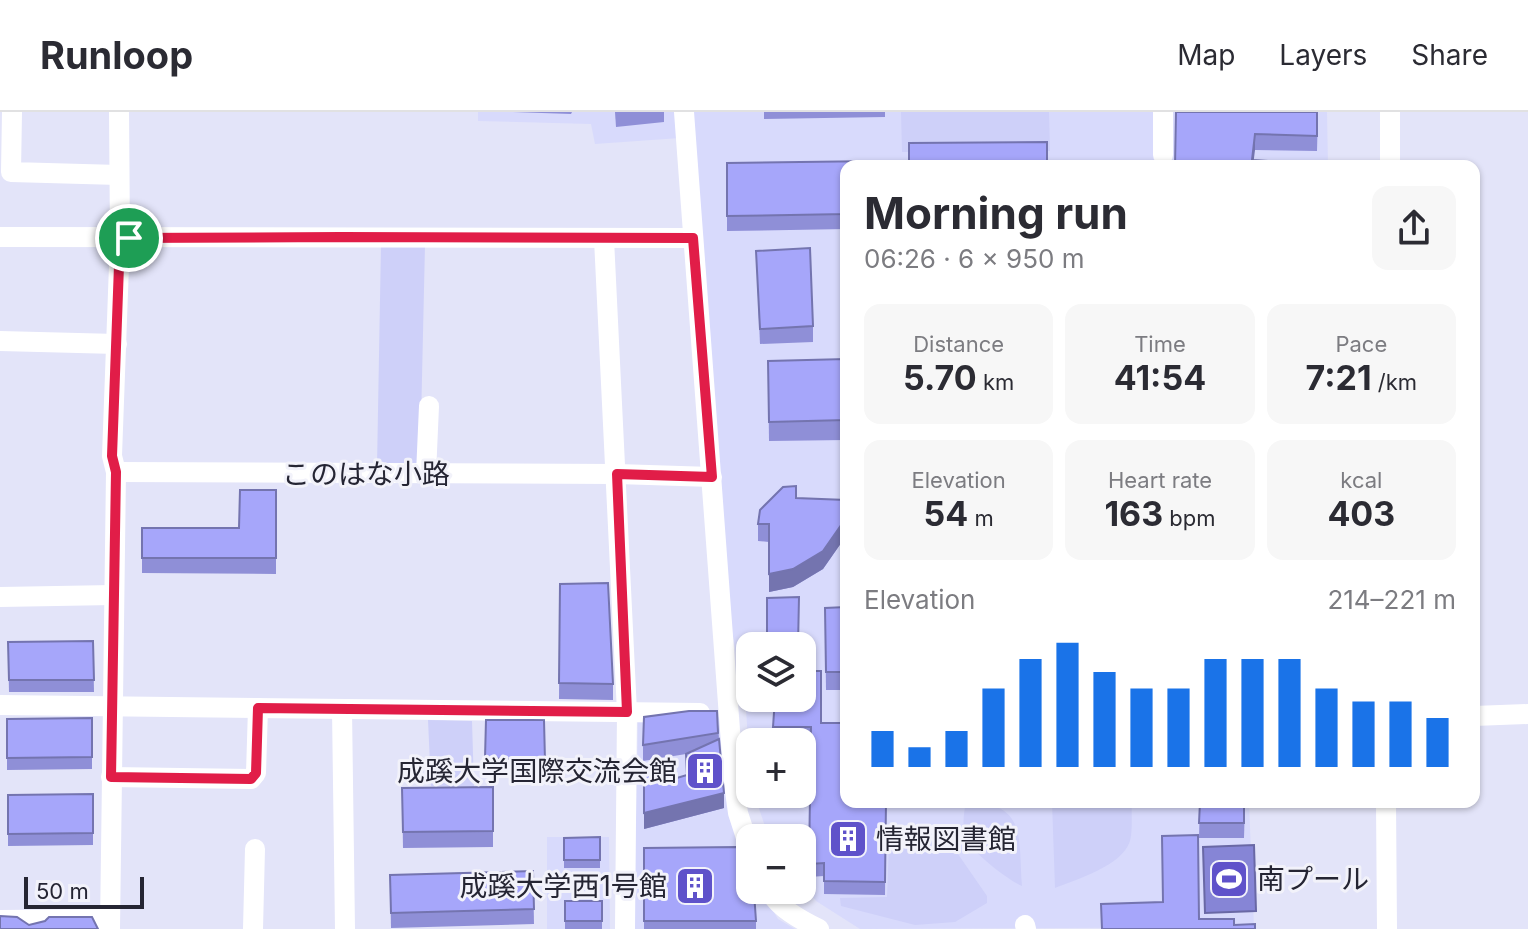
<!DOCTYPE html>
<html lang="en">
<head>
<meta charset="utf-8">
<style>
  :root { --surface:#fff; --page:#f7f7f7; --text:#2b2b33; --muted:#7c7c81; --line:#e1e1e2; --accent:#1a73e8 }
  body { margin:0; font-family:Inter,"Noto Sans JP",sans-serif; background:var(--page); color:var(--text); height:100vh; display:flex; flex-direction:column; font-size:30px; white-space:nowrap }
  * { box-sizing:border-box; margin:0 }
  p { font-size:26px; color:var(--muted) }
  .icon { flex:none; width:44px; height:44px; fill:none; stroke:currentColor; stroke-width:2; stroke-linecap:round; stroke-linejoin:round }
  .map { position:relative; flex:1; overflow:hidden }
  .details { position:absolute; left:840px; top:48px; width:640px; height:648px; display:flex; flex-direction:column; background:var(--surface); border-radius:16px; box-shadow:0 2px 6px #0004 }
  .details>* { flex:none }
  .buttons { position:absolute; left:736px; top:520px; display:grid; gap:16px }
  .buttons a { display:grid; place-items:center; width:80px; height:80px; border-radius:16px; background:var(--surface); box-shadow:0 2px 6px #0004; font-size:40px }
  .scale { position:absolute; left:24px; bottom:20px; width:120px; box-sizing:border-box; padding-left:8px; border:4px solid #252533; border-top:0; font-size:22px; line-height:28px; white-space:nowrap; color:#252533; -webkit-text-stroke:6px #f2f2fa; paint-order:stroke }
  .pin { position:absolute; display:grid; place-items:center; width:68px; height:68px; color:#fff; margin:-34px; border:4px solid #fff; border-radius:50%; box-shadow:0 2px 8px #0007 }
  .round { display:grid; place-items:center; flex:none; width:84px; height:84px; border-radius:16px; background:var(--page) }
  .head { display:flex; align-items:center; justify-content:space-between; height:136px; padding:0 24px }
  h1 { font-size:44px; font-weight:700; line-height:60px }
  .figures { display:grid; grid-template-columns:repeat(3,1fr); gap:12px; height:136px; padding:8px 24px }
  .figures div { display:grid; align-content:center; border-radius:16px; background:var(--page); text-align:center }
  .figures b { font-size:34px; font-weight:700 }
  .figures small { font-size:22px; font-weight:400 }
  .figures p { font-size:22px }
  .chart { height:224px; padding:16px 24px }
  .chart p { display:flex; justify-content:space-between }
  .chart svg { width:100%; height:144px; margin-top:8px; stroke:var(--accent); stroke-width:6 }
  header { display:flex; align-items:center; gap:48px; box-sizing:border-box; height:112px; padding:0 40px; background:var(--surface); border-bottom:2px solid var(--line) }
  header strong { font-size:38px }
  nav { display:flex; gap:44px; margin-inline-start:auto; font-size:28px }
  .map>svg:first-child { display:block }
  .built { fill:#d8dafc; fill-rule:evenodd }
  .green { fill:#ced0f9 }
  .water { fill:#8685d6; stroke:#6968a5; stroke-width:2 }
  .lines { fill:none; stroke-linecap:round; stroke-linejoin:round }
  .minor { stroke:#fff; stroke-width:20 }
  .wall { fill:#8f8fd7 }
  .shaded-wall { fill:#7474af }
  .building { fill:#a6a6fa; stroke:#7474af; stroke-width:2 }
  .route-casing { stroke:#fff; stroke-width:16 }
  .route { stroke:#e11d48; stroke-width:10 }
  .labels { text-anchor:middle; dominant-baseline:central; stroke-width:6; stroke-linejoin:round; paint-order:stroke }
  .street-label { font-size:28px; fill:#252533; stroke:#f2f2fa }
  .poi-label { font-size:28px; fill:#252533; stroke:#f2f2fa; text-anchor:end }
</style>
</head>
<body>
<header>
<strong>Runloop</strong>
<nav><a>Map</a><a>Layers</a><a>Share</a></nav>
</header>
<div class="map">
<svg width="1528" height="817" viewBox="0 0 1528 817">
  <rect width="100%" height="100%" fill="#e3e4f9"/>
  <g class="built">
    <path d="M478,0H1327L1328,54H846V690H1249L1254,815L860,817L816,789L802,771V726H769L754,682H802V630H750V664L746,596L729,503L680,26L595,32L591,12L478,9ZM750,534H802V586H750Z"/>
    <path d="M725,605V668L739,746L750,763V778H760L778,807L795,817H634L638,608Z"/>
    <path d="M547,725H609L610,817H547Z"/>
  </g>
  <g class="green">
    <path d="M901,0H1049L1050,39L902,40Z"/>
    <path d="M381,132L425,133L420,354L377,355Z"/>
    <path d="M428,608L472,609L474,675L431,674Z"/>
    <path d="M966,690C1028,690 1018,727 1022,774C1008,768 968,738 965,723C962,713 964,699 966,690Z"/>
    <path d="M1052,690H1132C1131,702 1133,717 1130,729C1122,754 1077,767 1055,776Z"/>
    <path d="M933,717L942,719L987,784V791L955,810L915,813L841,794L840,786L887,785L889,731C899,719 919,718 933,717Z"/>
  </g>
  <path class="water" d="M1254,733L1256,799L1205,801L1203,735Z"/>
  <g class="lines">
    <g class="minor">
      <path d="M12,0L11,60L119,63"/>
      <path d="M684,0L734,672L738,701L750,738"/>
      <path d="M1163,43V0"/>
      <path d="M1390,54V0"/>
      <path d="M0,125L693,126"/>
      <path d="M604,127L627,600L625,817"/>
      <path d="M0,229L117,232"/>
      <path d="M116,360L617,362L712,365"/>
      <path d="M426,362L429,294"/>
      <path d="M0,485L113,483"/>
      <path d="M0,593L700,601"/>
      <path d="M342,597L345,817"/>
      <path d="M1474,604L1528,602"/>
      <path d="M111,665L251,667L256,661L258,596"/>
      <path d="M1386,690L1387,817"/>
      <path d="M769,778C778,796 801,808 819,817"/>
      <path d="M0,808L110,807"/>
      <path d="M1025,813L1026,817"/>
      <path d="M110,817L116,360L112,344L120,126L119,0"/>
      <path d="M253,817L255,737"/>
    </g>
  </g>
  <g class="wall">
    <path d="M513,0H572L571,2Z"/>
    <path d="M615,0H664V10L616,15Z"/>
    <path d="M764,0H885V5L764,7Z"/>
    <path d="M1176,0H1318L1317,39L1255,38L1175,54Z"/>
    <path d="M727,51L846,54V117L727,119Z"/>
    <path d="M756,139L813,214V230L760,232Z"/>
    <rect x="843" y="176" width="3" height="64"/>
    <path d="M846,247V328L769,329L768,249Z"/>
    <path d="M276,378V462L142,461V416H239Z"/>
    <path d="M796,386L846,388V424L823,457L793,475L769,480V430L758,429V412Z"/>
    <path d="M560,472L613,572V588L559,587Z"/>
    <path d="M846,495V578H826L825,496Z"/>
    <path d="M93,529L94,580H9L8,530Z"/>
    <path d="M717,599L724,696L644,717L686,663V642L643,649V633Z"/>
    <path d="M92,606V657L7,658V607Z"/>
    <path d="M486,608H544L545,661L485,658Z"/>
    <path d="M821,611L886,690L885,783L824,782V764L809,765L811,628H773V615Z"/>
    <path d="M493,675V735L403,736L402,676Z"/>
    <path d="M93,682V733L8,734V683Z"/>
    <path d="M1200,690H1245L1244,726H1199Z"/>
    <path d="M600,725V756H564V726Z"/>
    <path d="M644,736L756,809V817H644Z"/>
    <path d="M533,759L534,812L391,816L390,763Z"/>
    <rect x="565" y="789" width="37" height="28"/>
  </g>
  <g class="shaded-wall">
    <path d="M1255,22V38L1253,54L1252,48Z"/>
    <path d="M846,406V424L823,457L793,475L769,480V462Z"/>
    <path d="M724,681V696L644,717V701Z"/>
  </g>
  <g class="building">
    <path d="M1176,0H1317V24L1255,22L1252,48L1287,50L1286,54H1175Z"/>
    <path d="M1047,30V54H909V31Z"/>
    <path d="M877,49V54H846V102L727,104V51Z"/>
    <path d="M810,136L813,214L760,217L756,139Z"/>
    <rect x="843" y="176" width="3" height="45"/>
    <path d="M846,247V308L769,310L768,249Z"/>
    <path d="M796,374V386L846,388V406L823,439L793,457L769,462V412H758L760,398L783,375Z"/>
    <path d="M240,378H276V446H142V416H239Z"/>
    <path d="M608,471L613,572L559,571L560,472Z"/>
    <path d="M799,485L798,534H767V486Z"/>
    <path d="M846,495V560H826L825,496Z"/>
    <path d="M93,529L94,568H9L8,530Z"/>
    <path d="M802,559H821V611H846V690H886L885,770L824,769V751L809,752L811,615H773L775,586H802Z"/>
    <path d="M689,599H717L718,621L643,633L644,605Z"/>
    <path d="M92,606V645L7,646V607Z"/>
    <path d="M486,608H544L545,649L485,646Z"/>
    <path d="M719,627L724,681L644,701V661L660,654V671L687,663L686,642Z"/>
    <path d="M493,675V719L403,720L402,676Z"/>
    <path d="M93,682V721L8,722V683Z"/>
    <path d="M1200,690H1244V711H1199Z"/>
    <path d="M1198,723L1199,807H1234V813L1255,812V817H1102L1101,792L1163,790L1162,724Z"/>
    <path d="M600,725V748H564V726Z"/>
    <path d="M738,735L750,769V778H753L754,780L756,809H644V736Z"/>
    <path d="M533,759L534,797L391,801L390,763Z"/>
    <rect x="565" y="789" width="37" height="20"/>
    <path d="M0,804L17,805L29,813L45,809L49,805H92L98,817H0Z"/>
  </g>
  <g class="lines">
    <defs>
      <path id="route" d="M341,125L693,126L712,365L617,362L627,600L258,596L256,661L251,667L111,665L116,360L112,344L120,126Z"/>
    </defs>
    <use href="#route" class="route-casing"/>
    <use href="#route" class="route"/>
  </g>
  <defs>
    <symbol id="building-square" viewBox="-11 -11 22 22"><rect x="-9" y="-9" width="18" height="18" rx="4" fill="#5f52ca" stroke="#f2f2fa"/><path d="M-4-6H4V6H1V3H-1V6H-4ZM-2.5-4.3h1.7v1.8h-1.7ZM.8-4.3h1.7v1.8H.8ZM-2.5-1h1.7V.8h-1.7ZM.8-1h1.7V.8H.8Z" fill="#fff"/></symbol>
    <symbol id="stadium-square" viewBox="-11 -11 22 22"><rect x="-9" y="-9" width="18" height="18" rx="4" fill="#5f52ca" stroke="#f2f2fa"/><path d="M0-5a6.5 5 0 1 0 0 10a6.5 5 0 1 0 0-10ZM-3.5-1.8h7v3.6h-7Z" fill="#fff"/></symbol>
  </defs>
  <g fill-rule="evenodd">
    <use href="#building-square" x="683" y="637" width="44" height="44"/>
    <use href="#building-square" x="826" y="705" width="44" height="44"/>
    <use href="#stadium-square" x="1207" y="745" width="44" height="44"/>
    <use href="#building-square" x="673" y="752" width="44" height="44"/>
  </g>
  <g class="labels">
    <g class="street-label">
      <text x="366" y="362">このはな小路</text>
    </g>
    <g class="poi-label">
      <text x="677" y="659">成蹊大学国際交流会館</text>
      <text x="876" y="727" text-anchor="start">情報図書館</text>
      <text x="1257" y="767" text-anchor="start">南プール</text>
      <text x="667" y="774">成蹊大学西1号館</text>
    </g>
  </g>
</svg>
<div class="buttons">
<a><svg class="icon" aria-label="layers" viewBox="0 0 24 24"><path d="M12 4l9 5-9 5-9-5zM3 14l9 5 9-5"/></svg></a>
<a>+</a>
<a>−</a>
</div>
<div class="scale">50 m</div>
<div class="pin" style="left:129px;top:126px;background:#1e9e55"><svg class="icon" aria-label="arrive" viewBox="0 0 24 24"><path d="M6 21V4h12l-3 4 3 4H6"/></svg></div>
<section class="details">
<div class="head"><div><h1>Morning run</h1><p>06:26 · 6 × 950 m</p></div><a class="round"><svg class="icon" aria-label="share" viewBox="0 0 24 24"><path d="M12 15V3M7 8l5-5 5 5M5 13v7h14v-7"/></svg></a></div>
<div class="figures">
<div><p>Distance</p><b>5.70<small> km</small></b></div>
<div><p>Time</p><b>41:54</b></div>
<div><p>Pace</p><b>7:21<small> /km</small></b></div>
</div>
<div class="figures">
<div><p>Elevation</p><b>54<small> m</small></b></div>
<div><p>Heart rate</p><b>163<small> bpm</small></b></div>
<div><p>kcal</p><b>403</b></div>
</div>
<div class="chart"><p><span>Elevation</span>214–221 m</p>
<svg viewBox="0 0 160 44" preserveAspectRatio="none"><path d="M5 44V33M15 44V38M25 44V33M35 44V20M45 44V11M55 44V6M65 44V15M75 44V20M85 44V20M95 44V11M105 44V11M115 44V11M125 44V20M135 44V24M145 44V24M155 44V29"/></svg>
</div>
</section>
</div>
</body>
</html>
